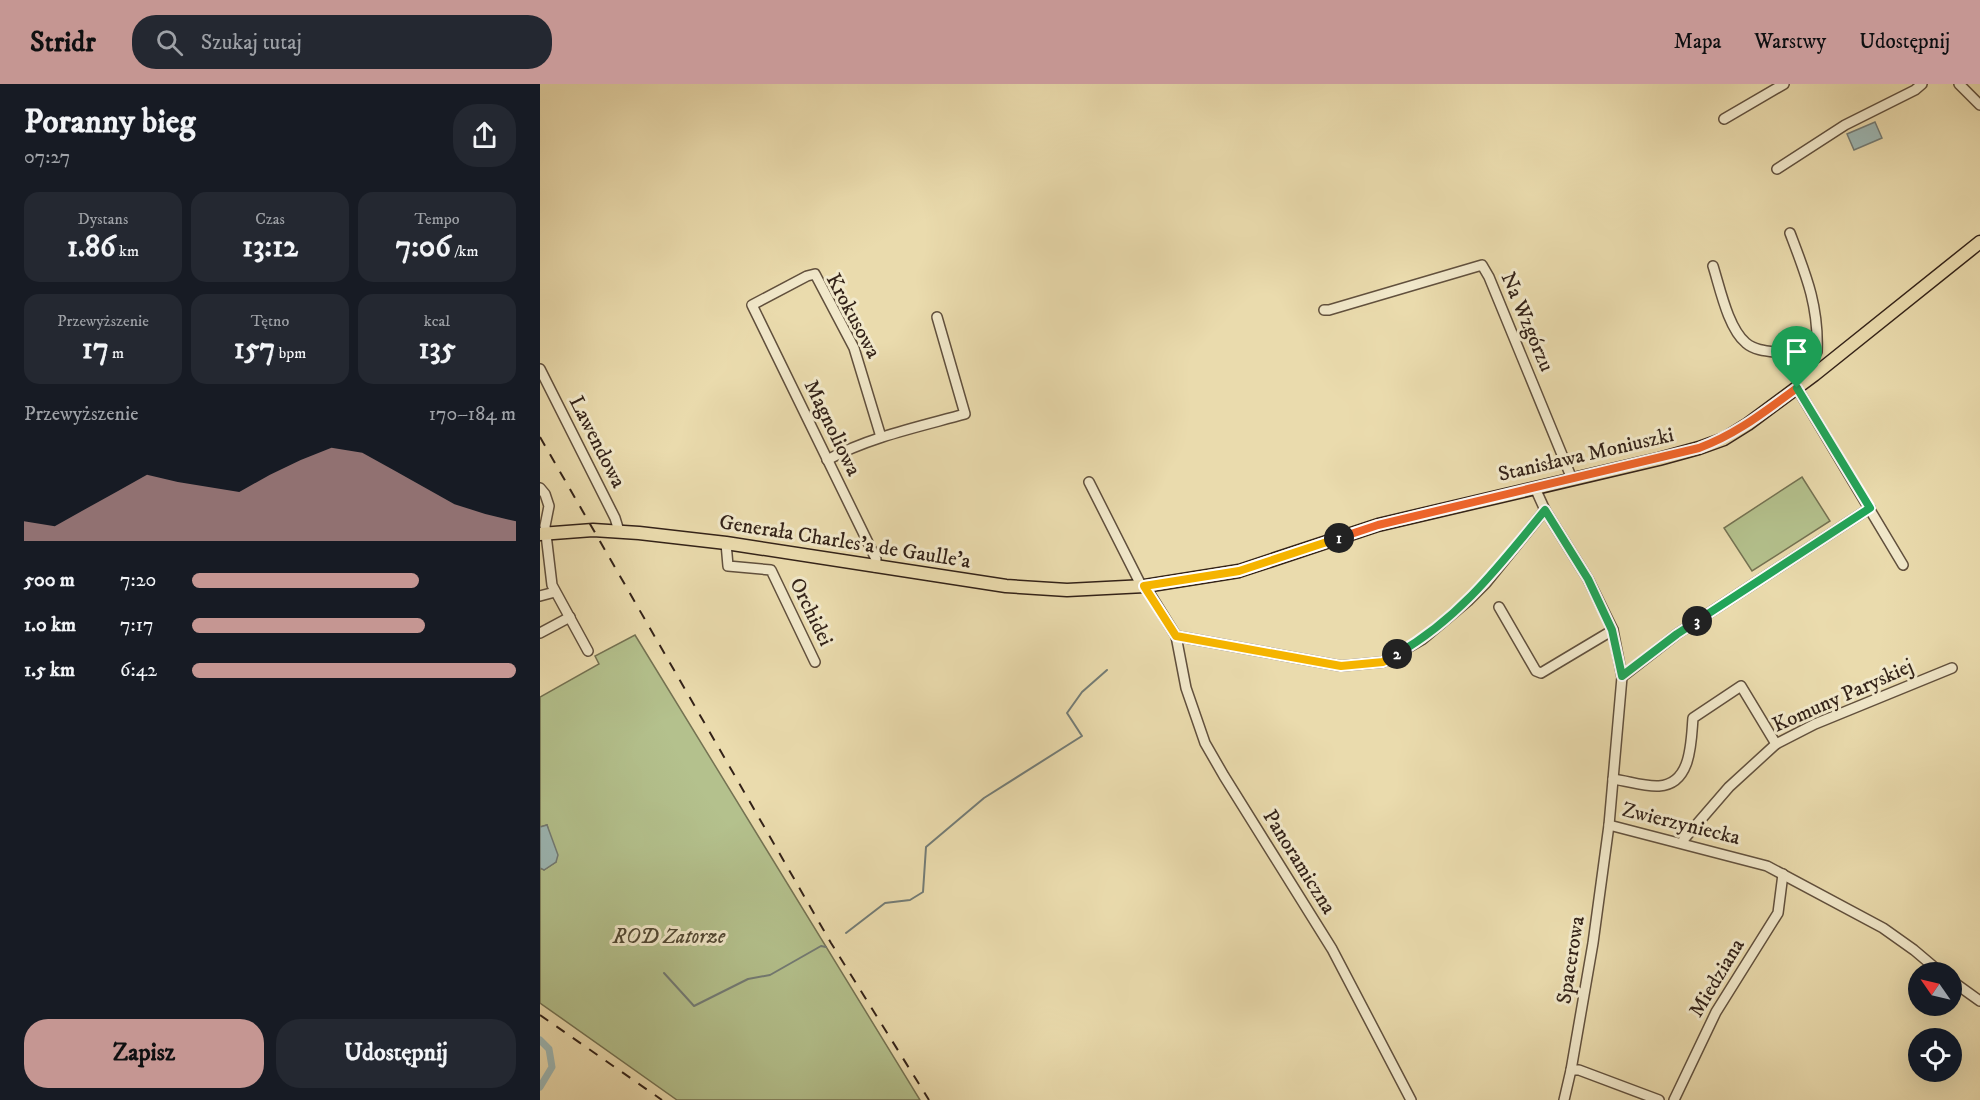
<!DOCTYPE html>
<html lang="pl">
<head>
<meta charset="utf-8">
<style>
  :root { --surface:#171b24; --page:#242831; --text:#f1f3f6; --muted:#9ea1a6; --accent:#c59692 }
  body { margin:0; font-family:"IM FELL DW Pica",serif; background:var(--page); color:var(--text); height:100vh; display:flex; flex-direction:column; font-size:22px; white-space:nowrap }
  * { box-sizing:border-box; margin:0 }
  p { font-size:20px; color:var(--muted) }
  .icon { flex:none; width:33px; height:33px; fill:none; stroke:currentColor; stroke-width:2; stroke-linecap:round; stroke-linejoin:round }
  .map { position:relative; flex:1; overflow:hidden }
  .panel { display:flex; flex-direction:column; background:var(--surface); width:540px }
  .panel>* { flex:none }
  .needle { width:39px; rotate:304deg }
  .fabs { position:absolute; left:1368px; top:878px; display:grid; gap:12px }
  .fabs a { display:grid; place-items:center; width:54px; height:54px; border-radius:50%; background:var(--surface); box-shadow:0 6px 24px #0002; font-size:30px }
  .pin { position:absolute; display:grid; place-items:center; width:51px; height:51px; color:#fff; margin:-62px -26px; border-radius:50% 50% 50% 0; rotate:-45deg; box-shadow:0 0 6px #0007 }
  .pin .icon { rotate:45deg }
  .km { position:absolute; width:30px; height:30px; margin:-15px; border-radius:50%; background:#222; color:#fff; font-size:16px; line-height:30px; text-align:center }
  .round { display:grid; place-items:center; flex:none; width:63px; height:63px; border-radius:24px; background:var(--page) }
  .head { display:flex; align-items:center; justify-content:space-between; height:102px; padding:0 24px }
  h1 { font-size:33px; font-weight:700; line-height:45px }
  .stats { display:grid; grid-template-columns:repeat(3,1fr); gap:9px; height:102px; padding:6px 24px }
  .stats div { display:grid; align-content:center; border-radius:15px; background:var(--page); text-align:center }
  .stats b { font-size:30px; font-weight:700 }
  .stats small { font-size:16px; font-weight:400 }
  .stats p { font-size:16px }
  .chart { height:168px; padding:12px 24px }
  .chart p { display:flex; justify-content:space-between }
  .chart svg { width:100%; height:108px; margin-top:6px; fill:var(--accent); opacity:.7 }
  .cta { display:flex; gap:12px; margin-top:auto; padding:12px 24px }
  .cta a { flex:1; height:69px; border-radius:24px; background:var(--accent); color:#111; font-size:24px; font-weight:700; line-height:69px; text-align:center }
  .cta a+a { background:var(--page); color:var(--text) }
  ul { padding:0 24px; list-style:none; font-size:20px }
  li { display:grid; grid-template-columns:96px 72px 1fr; align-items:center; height:45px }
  li i { height:15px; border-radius:8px; background:var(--accent) }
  header { display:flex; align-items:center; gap:36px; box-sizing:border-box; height:84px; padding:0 30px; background:var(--accent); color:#111 }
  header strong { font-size:28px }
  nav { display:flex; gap:33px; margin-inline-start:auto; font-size:21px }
  .search { width:420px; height:54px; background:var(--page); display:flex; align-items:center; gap:15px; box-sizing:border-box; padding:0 21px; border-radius:24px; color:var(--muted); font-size:22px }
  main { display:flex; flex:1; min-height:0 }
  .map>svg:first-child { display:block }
  .green { fill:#b4c18d; stroke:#747252; stroke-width:1.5 }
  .water { fill:#9db8b5; stroke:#737c76; stroke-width:1.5 }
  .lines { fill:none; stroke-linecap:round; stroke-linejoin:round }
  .stream { stroke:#737c76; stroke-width:2 }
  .canal { stroke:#9db8b5; stroke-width:7 }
  .minor-casing { stroke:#61503d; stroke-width:12 }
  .major-casing { stroke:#332218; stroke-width:15 }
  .minor { stroke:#f1e8ca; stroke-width:9 }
  .major { stroke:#eadbad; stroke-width:12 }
  .rail { stroke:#332218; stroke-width:2; stroke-dasharray:10 10; stroke-linecap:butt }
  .split-1-casing { stroke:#fff; stroke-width:12 }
  .split-2-casing { stroke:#fff; stroke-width:12 }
  .split-3-casing { stroke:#fff; stroke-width:12 }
  .split-4-casing { stroke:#fff; stroke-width:12 }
  .split-1 { stroke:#f0652b; stroke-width:8 }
  .split-2 { stroke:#f5b400; stroke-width:8 }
  .split-3 { stroke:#22a559; stroke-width:8 }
  .split-4 { stroke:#22a559; stroke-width:8 }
  .labels { text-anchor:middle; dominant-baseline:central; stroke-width:6; stroke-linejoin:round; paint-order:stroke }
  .street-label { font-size:21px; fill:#332218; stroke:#f1e8ca }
  .park-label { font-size:21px; font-style:italic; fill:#534a35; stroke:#f1e8ca }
</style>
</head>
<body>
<header>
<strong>Stridr</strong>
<div class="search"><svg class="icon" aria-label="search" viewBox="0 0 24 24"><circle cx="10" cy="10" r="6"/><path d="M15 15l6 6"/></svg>Szukaj tutaj</div>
<nav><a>Mapa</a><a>Warstwy</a><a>Udostępnij</a></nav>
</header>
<main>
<section class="panel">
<div class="head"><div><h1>Poranny bieg</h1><p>07:27</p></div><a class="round"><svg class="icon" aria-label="share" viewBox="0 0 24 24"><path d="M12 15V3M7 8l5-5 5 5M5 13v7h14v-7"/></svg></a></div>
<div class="stats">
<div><p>Dystans</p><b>1.86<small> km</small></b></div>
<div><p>Czas</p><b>13:12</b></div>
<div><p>Tempo</p><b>7:06<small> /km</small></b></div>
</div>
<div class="stats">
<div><p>Przewyższenie</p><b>17<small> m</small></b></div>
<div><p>Tętno</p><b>157<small> bpm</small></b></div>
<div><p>kcal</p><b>135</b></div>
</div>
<div class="chart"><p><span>Przewyższenie</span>170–184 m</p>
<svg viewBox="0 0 160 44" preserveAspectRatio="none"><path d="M0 44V36L10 38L20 31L30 24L40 17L50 20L60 22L70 24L80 17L90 11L100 6L110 8L120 15L130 22L140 29L150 33L160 36V44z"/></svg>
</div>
<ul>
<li><b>500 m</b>7:20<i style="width:70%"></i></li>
<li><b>1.0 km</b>7:17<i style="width:72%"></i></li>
<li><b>1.5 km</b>6:42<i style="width:100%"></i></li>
</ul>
<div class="cta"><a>Zapisz</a><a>Udostępnij</a></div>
</section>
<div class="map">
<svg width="1440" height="1016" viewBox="0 0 1440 1016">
  <rect width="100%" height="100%" fill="#eadbad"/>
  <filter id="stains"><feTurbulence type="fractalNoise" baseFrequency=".00333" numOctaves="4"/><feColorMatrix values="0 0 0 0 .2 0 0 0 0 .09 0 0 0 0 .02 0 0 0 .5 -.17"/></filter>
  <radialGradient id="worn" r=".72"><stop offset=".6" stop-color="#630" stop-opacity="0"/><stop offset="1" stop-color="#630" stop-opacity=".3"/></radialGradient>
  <g class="green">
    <path d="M1262,393L1290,437L1212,487L1184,444Z"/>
    <path d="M95,551L380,1016H137L0,919V784L4,786L16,778L7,741L0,743V613L59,580L55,572Z"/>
  </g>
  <g class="water">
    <path d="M1335,38L1342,54L1314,66L1307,50Z"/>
    <path d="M7,741L18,771L16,778L4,786L0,784V743Z"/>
  </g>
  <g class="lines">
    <g class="stream">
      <path d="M306,849L345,819L370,816L383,808L386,763L444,714L542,652L527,629L542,608L567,586"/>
      <path d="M124,889L154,922L208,895L230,891L281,862L286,863"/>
    </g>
    <path class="canal" d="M0,956L9,965L12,983L0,1003"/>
    <defs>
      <g id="minor">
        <path d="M1419,0L1440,21"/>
        <path d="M1184,35L1244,0"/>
        <path d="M1237,85L1305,41L1375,6L1382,0"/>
        <path d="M1250,149C1266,191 1279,222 1277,268L1267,278"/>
        <path d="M1173,182C1180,204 1188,244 1206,259C1222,273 1252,263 1267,279C1270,281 1272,287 1274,291"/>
        <path d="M784,226H789L942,181L949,193L1032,395"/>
        <path d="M0,285L75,434L79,447"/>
        <path d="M1257,304L1363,481"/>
        <path d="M287,376C330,353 378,343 425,330L397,233"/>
        <path d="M549,398L602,503"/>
        <path d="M0,404L5,410L9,422L5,442L12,501L48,567"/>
        <path d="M1005,426L1048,495L1073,546L1082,593L1069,741L1053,859L1031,986L1024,1016"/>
        <path d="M186,459L188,482L231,486L275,578"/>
        <path d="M335,483L336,475L212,221L267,192L275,190L314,264L341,353"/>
        <path d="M605,502L636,552L801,582L843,578L883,555L928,517L946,499L1005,426L995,404"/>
        <path d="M0,512L15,508"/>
        <path d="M959,523L996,587L1001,589L1073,546"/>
        <path d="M0,549L30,533"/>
        <path d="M636,552L646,604L665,659L684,692L792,865L871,1016"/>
        <path d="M1082,593L1137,550L1330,424"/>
        <path d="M1073,695C1088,697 1105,703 1119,702C1152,700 1151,657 1153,634L1201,602L1236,660"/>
        <path d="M1069,741L1227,782L1343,844L1374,866L1400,888"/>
        <path d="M1142,759L1144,755L1189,703L1236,660L1275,640L1412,584"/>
        <path d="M1412,897L1440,917"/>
        <path d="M1031,986H1039L1119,1016"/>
        <path d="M1134,1016L1176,928L1238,829L1243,790"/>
      </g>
      <path id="major" d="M0,450L53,446L99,449L186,459L466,502L527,506L605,502L699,487L838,441L1119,375L1159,364L1184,355L1208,340L1274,291L1440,158"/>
    </defs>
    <use href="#minor" class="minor-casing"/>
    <use href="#major" class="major-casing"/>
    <use href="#minor" class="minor"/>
    <use href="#major" class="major"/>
    <g class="rail">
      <path d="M0,353L291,859L389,1016"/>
      <path d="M0,931L122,1016"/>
    </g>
  </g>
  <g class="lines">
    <defs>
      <path id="split-1" d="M799,454L838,441L1159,364C1197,350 1224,328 1257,304"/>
      <path id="split-2" d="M799,454L699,487L604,502L636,552L801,582L843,578L857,570"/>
      <path id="split-3" d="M857,570C920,534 960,481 1005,426L1048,495L1072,546L1082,592L1137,550L1157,537"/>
      <path id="split-4" d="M1157,537L1330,424L1257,304"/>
    </defs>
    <use href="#split-1" class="split-1-casing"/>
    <use href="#split-2" class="split-2-casing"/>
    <use href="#split-3" class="split-3-casing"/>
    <use href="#split-4" class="split-4-casing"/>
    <use href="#split-1" class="split-1"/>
    <use href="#split-2" class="split-2"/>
    <use href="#split-3" class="split-3"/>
    <use href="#split-4" class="split-4"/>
  </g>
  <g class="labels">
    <g class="street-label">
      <text transform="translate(313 232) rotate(62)">Krokusowa</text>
      <text transform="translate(987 238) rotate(67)">Na Wzgórzu</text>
      <text transform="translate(292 344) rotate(64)">Magnoliowa</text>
      <text transform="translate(57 358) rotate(63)">Lawendowa</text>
      <text transform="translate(1046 371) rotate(-13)">Stanisława Moniuszki</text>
      <text transform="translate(305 458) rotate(9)">Generała Charles'a de Gaulle'a</text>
      <text transform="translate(271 528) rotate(64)">Orchidei</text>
      <text transform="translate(1303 612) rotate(-24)">Komuny Paryskiej</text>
      <text transform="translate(1141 740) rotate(14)">Zwierzyniecka</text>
      <text transform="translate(759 778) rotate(58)">Panoramiczna</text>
      <text transform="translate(1031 876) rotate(-81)">Spacerowa</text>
      <text transform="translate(1177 894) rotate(-59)">Miedziana</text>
    </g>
    <g class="park-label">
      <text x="129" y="853">ROD Zatorze</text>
    </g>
  </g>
  <rect width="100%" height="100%" filter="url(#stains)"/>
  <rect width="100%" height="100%" fill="url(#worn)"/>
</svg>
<div class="fabs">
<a><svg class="needle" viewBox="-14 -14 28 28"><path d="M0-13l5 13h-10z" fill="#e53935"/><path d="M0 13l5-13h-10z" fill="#9ea1a6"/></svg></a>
<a><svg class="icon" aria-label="locate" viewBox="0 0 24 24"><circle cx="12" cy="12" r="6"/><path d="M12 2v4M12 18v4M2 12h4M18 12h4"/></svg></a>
</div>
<div class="pin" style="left:1257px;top:304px;background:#1e9e55"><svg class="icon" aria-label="arrive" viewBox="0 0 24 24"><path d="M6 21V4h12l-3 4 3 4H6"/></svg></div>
<b class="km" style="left:799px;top:454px">1</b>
<b class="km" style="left:857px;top:570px">2</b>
<b class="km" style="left:1157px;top:537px">3</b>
</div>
</main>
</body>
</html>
